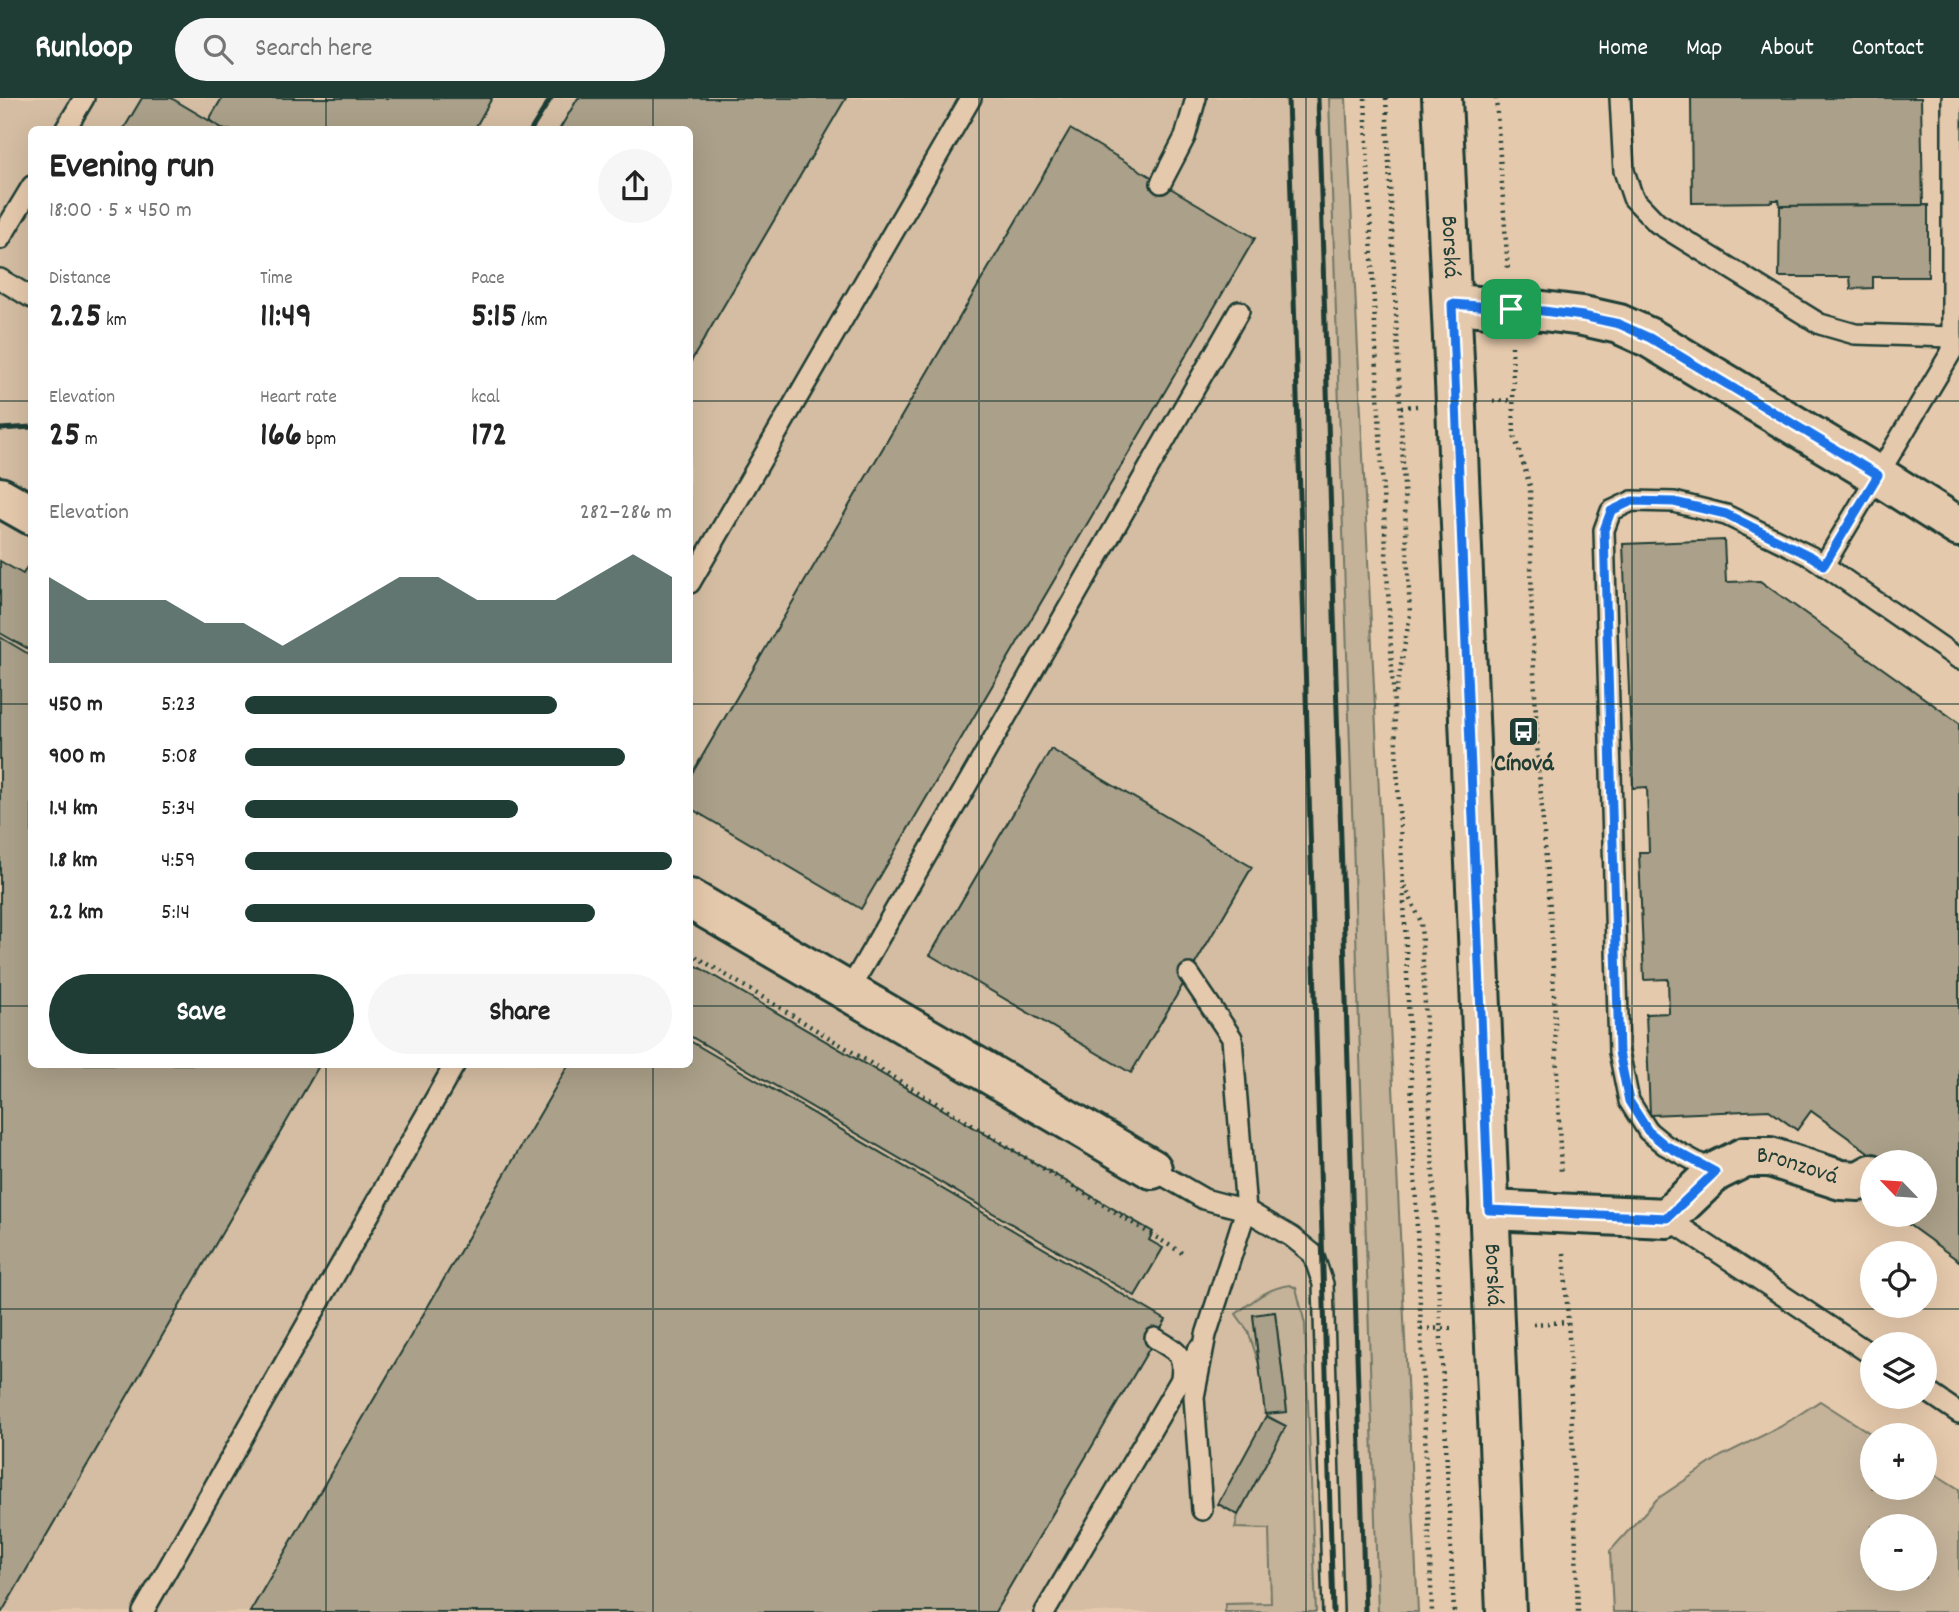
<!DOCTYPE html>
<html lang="en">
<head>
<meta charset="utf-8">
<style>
  :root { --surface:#fff; --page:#f6f6f6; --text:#222; --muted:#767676; --accent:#1f3d34 }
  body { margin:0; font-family:Dekko,sans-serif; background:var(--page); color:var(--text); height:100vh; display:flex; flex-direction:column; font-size:26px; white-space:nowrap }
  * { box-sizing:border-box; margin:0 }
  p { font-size:23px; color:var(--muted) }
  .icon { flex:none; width:38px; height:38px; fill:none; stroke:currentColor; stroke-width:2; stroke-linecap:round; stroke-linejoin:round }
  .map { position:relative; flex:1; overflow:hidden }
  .sheet { position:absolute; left:28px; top:28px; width:665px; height:942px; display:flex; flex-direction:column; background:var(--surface); border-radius:10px; box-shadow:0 7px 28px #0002 }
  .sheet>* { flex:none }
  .needle { width:46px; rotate:295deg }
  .buttons { position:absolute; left:1860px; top:1052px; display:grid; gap:14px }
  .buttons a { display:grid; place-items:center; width:77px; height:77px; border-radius:50%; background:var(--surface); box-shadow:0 7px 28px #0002; font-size:35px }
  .pin { position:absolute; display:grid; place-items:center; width:60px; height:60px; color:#fff; margin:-30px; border-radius:14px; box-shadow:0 4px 10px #0006 }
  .round { display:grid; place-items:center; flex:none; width:74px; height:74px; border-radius:37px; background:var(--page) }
  .overview { display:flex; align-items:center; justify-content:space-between; height:119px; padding:0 21px }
  h1 { font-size:38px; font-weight:800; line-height:52px }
  .stats { display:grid; grid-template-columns:repeat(3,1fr); gap:10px; height:119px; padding:7px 21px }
  .stats div { display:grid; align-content:center }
  .stats b { font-size:35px; font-weight:800 }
  .stats small { font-size:19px; font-weight:400 }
  .stats p { font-size:19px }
  .chart { height:196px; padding:14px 21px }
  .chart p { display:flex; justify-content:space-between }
  .chart svg { width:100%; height:126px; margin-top:7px; fill:var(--accent); opacity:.7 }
  .primary-button { display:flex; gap:14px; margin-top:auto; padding:14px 21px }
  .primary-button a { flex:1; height:80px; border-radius:42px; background:var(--accent); color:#fff; font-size:28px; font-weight:800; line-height:80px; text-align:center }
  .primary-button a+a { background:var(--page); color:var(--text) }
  ul { padding:0 21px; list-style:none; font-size:23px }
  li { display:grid; grid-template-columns:112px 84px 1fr; align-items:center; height:52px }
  li i { height:18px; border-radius:9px; background:var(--accent) }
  header { display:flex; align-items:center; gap:42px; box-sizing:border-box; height:98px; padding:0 35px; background:var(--accent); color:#fff }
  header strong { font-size:33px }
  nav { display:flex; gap:38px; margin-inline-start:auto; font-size:24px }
  .search { width:490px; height:63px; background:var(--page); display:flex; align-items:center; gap:18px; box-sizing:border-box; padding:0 24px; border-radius:38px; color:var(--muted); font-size:26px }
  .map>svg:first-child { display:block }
  .built { fill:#d4bda2; fill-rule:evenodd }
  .green { fill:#c4b299; stroke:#727866; stroke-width:2; fill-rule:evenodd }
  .building { fill:#aba089; stroke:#1f3d34; stroke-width:2 }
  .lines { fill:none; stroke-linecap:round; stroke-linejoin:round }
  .lane-casing { stroke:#1f3d34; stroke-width:24 }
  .street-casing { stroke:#1f3d34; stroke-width:44 }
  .secondary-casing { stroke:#1f3d34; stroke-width:44 }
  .path { stroke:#1f3d34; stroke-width:4.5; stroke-dasharray:2 5; stroke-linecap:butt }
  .lane { stroke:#e5c9ac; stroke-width:19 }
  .street { stroke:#e5c9ac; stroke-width:38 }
  .secondary { stroke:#e5c9ac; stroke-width:38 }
  .rail { stroke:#1f3d34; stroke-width:5 }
  .route-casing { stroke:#fff; stroke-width:14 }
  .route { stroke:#1a73e8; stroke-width:9 }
  .grid { fill:none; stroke:#1f3d34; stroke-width:2; stroke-opacity:0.55 }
  .labels { text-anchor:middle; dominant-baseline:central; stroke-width:5; stroke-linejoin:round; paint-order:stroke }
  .street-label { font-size:24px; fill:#1f3d34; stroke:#e5c9ac }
  .poi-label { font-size:24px; font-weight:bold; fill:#1f3d34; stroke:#e5c9ac }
</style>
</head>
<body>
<header>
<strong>Runloop</strong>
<div class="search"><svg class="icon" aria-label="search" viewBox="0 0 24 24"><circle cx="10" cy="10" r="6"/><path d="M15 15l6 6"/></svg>Search here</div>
<nav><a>Home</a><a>Map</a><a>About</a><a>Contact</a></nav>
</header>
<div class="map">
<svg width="1959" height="1514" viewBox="0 0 1959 1514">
  <rect width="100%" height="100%" fill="#e5c9ac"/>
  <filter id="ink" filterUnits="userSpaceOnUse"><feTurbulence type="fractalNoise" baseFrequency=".0143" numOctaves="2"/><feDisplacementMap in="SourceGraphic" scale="14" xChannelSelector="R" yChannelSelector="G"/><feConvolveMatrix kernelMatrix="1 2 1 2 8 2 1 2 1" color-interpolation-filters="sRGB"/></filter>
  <g filter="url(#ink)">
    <path class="built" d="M0,0H1346L1418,1514H0ZM32,32H690V966H32Z"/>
    <g class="green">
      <path d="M1329,0H1346L1418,1514H1378Z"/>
      <path d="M1290,1187L1296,1190L1305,1226L1316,1514H1225V1506L1271,1505L1269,1431L1235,1430L1238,1417L1285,1328L1265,1316L1287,1313L1275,1214L1253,1217L1259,1266L1248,1233L1236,1216C1254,1202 1267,1190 1290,1187Z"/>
      <path d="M1820,1303L1873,1337L1872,1390H1925V1370L1959,1391V1514H1613L1610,1453L1657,1401L1721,1358L1780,1329ZM1872,1428H1925V1480H1872Z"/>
    </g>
    <g class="building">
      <path d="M142,0H171L225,32H123Z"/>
      <path d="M222,0H492L474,32H225L209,22Z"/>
      <path d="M578,0H846L690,265V32H559Z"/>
      <path d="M1691,0H1921L1923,107L1780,108L1779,102H1772V104L1692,105Z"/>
      <path d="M1070,31L1255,140L861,811L690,710V679Z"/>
      <path d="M1928,107V179H1873V190L1851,191L1850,179H1779L1780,108Z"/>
      <path d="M1724,442L1726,484L1760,483L1959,625V1163L1894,1116H1925V1064H1882L1811,1013L1797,1032L1769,1012L1650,1017L1646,916L1669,915L1668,881L1644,882L1639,754H1649L1647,689L1633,690L1623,446Z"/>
      <path d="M0,463L23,476L27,469L32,472V553L0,535Z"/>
      <path d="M0,539L32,558V966H320L2,1514H0Z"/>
      <path d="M1051,651L1252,769L1131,975L930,857Z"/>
      <path d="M690,864L1153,1134L1149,1142L1163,1150L1135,1198L690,938Z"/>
      <path d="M690,943L1166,1222L995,1514H250L569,966H690Z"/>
      <path d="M1275,1214L1287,1314L1265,1316L1253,1217Z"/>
      <path d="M1266,1318L1286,1328L1238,1417L1218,1406Z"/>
    </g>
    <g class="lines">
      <defs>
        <g id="lane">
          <path d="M1620,0L1624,73L1633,100L1657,125L1820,226L1855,236L1952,239"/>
          <path d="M65,32L84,0"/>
          <path d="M1161,85L1185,39L1196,0"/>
          <path d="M0,141L32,88"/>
          <path d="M0,181L32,200"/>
          <path d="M1824,467L1952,253V0"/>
          <path d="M690,485L971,0"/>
          <path d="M1189,876L1232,940L1246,1112L1206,1237L1194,1299L1202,1412"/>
          <path d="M848,894L1239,213"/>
          <path d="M1152,1071L1204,1101L1246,1112L1292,1139L1313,1156L1323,1186L1333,1514"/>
          <path d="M1715,1074L1665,1047L1648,1033L1629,1003L1619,954L1604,432L1611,413L1632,403L1674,404L1726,417L1812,459L1959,561"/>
          <path d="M1667,1120L1872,1257"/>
          <path d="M1155,1240C1175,1253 1185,1254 1181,1280"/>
          <path d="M1925,1292L1959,1315"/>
          <path d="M143,1514L455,966"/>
          <path d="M1045,1514L1198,1252"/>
        </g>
        <g id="street">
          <path d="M1452,206L1543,213L1583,218L1619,226L1650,240L1877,377L1959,429"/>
          <path d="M0,399L32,417"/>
          <path d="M690,801L1152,1071"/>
          <path id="s1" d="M1489,1112L1667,1120L1715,1074L1745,1059H1770L1841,1082L1859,1083L1872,1076"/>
        </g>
        <g id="secondary">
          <path id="s2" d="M1442,0L1456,306L1506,1514"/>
        </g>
      </defs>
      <use href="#lane" class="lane-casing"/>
      <use href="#street" class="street-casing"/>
      <use href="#secondary" class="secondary-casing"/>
      <g class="path">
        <path d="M1365,0L1378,296L1405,825L1432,1514"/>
        <path d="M1386,0L1410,517L1396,595"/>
        <path d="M1496,0L1508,173"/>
        <path d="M1512,248L1514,337L1530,388L1532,530L1538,663L1551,822L1561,1076"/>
        <path d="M1493,303L1513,302"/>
        <path d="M1401,309L1417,308"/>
        <path d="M1405,788L1421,824L1454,1514"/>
        <path d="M690,855L1182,1155"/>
        <path d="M1564,1155L1569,1238L1578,1514"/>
        <path d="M1533,1226L1568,1224"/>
        <path d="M1421,1231L1455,1230"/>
      </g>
      <use href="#lane" class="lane"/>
      <use href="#street" class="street"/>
      <use href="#secondary" class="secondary"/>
      <g class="rail">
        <path d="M1288,0C1304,505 1318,1009 1333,1514"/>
        <path d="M1318,0L1365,1514"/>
        <path d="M531,32L551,0"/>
        <path d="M0,331L32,329"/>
      </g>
    </g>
  </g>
  <g class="lines" filter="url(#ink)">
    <defs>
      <path id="route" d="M1452,206L1543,213L1583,218L1619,226L1650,240L1878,377L1824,467L1812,459L1726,416L1674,404L1632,403L1611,413L1604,432L1619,954L1629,1003L1648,1033L1665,1047L1715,1074L1667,1120L1489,1112Z"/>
    </defs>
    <use href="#route" class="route-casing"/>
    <use href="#route" class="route"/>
  </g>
  <path class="grid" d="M326,0V32M653,0V32M979,0V1514M1306,0V1514M1632,0V1514M0,303H32M690,303H1959M0,606H32M690,606H1959M0,908H32M690,908H1959M326,966V1514M653,966V1514M0,1211H1959"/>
  <defs>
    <symbol id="bus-square" viewBox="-11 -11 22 22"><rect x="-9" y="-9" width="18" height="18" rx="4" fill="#1f3d34" stroke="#e5c9ac"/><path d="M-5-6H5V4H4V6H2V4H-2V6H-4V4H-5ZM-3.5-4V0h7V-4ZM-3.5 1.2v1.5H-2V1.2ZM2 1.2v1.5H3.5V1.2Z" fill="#fff"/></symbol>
  </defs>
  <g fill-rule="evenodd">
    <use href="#bus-square" x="1506" y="616" width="35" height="35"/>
  </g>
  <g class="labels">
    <g class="street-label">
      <text stroke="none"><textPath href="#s2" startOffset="149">Borská</textPath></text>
      <text stroke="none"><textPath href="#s1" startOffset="332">Bronzová</textPath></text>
      <text stroke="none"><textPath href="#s2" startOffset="1178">Borská</textPath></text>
    </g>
    <g class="poi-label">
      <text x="1524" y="667">Cínová</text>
    </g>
  </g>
</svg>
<div class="buttons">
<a><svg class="needle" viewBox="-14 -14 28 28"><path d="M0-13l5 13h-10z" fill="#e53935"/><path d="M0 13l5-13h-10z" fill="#767676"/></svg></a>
<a><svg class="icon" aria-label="locate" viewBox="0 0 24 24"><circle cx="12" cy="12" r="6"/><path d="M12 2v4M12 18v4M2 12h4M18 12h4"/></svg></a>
<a><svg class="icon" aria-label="layers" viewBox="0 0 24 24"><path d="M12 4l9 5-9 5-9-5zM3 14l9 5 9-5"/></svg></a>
<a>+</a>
<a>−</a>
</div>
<div class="pin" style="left:1511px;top:211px;background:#1e9e55"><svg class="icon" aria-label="arrive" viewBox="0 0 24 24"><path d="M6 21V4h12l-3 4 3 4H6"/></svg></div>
<section class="sheet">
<div class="overview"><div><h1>Evening run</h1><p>18:00 · 5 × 450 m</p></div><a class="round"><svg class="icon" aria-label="share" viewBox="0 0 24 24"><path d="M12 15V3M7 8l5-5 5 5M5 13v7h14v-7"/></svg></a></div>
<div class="stats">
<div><p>Distance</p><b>2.25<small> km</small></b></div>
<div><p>Time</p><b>11:49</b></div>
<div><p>Pace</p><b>5:15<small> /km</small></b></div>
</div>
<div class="stats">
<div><p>Elevation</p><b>25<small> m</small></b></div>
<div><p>Heart rate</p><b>166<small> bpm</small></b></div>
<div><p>kcal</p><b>172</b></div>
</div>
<div class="chart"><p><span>Elevation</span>282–286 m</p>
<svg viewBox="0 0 160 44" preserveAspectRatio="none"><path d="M0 44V14L10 22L20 22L30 22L40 30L50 30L60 38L70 30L80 22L90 14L100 14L110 22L120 22L130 22L140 14L150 6L160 14V44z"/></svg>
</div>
<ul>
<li><b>450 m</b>5:23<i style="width:73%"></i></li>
<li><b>900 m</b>5:08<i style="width:89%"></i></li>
<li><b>1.4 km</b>5:34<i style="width:64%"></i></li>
<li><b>1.8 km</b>4:59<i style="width:100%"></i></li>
<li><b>2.2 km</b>5:14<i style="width:82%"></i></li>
</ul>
<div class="primary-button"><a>Save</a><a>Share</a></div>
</section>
</div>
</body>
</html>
